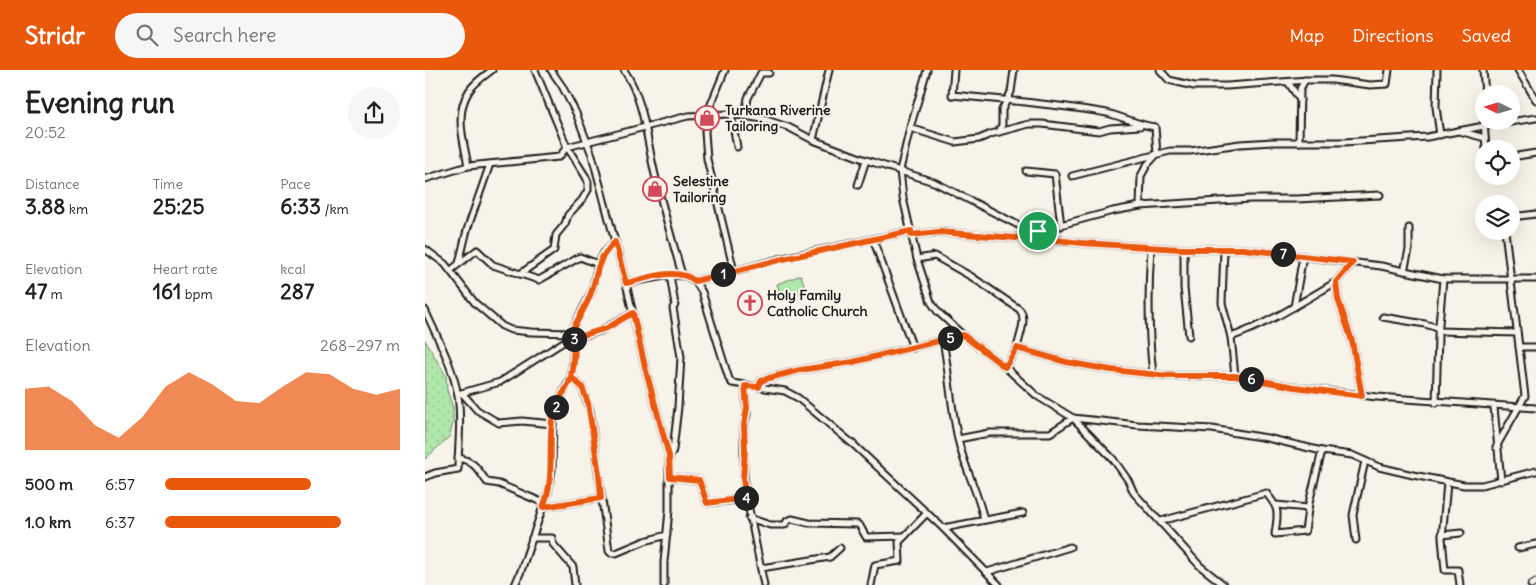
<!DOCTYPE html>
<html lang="en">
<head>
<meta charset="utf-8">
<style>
  :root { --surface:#fff; --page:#f6f6f6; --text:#202124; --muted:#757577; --accent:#ea580c }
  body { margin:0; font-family:Delius,sans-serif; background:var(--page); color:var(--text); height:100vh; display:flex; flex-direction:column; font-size:19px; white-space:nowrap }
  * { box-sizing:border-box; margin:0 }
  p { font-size:16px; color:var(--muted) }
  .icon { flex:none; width:28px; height:28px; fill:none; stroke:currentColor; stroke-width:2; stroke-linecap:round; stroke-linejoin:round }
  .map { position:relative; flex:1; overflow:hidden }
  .drawer { display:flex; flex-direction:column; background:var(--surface); width:425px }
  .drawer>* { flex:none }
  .needle { width:32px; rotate:275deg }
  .buttons { position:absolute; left:1050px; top:15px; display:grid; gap:10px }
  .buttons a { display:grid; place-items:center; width:45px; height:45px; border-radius:50%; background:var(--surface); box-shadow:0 5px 20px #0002; font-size:25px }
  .pin { position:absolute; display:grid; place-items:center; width:42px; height:42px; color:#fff; margin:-21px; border:2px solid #fff; border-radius:50%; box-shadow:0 1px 5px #0007 }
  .km { position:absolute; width:25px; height:25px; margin:-12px; border-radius:50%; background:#222; color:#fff; font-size:14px; line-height:25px; text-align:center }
  .round { display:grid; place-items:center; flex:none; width:52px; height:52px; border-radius:26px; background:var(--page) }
  .overview { display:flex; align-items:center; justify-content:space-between; height:85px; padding:0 25px }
  h1 { font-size:28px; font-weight:700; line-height:38px }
  .stats { display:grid; grid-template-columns:repeat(3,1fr); gap:8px; height:85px; padding:5px 25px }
  .stats div { display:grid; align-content:center }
  .stats b { font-size:21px; font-weight:700 }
  .stats small { font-size:14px; font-weight:400 }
  .stats p { font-size:14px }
  .chart { height:140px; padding:10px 25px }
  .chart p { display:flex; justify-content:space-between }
  .chart svg { width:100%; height:90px; margin-top:5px; fill:var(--accent); opacity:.7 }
  ul { padding:0 25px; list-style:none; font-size:16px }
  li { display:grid; grid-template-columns:80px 60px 1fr; align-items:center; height:38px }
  li i { height:12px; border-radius:6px; background:var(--accent) }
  header { display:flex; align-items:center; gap:30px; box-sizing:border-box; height:70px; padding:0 25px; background:var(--accent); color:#fff }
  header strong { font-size:24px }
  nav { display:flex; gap:28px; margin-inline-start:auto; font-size:18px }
  .search { width:350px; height:45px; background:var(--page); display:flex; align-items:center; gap:12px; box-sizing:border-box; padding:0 18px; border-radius:28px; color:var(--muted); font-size:19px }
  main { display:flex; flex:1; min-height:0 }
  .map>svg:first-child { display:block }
  .grass { fill:url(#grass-dots); stroke:#668264 }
  .garden { fill:#afe7ab; stroke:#668264 }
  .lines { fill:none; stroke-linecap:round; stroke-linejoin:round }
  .minor-casing { stroke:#1c1c1c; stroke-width:9 }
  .minor { stroke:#f7f3e8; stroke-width:5 }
  .route-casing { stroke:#fff; stroke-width:10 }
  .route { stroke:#ea580c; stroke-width:6 }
  .labels { text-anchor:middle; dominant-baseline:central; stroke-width:4; stroke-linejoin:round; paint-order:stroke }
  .poi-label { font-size:14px; font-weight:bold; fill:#1c1c1c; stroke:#f7f3e8; text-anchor:start }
</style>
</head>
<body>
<header>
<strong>Stridr</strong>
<div class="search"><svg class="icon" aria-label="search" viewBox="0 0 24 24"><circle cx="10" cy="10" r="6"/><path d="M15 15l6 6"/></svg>Search here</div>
<nav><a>Map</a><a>Directions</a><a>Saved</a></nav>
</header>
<main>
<section class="drawer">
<div class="overview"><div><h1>Evening run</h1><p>20:52</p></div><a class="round"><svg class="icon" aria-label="share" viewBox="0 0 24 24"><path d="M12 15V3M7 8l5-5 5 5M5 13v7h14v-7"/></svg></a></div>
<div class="stats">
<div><p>Distance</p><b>3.88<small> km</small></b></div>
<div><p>Time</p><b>25:25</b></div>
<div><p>Pace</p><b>6:33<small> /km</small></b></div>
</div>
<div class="stats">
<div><p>Elevation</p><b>47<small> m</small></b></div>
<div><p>Heart rate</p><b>161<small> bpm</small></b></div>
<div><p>kcal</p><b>287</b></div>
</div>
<div class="chart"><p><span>Elevation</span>268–297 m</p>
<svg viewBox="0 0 160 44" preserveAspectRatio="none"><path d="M0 44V14L10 13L20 20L30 32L40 38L50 28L60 13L70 6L80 12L90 20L100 21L110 13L120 6L130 7L140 14L150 17L160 14V44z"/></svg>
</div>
<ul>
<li><b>500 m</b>6:57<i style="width:62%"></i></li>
<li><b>1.0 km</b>6:37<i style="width:75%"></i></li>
</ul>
</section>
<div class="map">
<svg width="1111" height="515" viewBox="0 0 1111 515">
  <defs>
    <pattern id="grass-dots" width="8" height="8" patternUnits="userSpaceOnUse" patternTransform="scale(1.25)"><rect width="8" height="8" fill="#afe7ab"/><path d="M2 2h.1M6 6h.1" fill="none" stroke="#96c693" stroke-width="1.8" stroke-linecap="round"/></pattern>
  </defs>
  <rect width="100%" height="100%" fill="#f7f3e8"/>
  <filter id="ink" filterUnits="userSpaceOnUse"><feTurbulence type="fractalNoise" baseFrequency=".02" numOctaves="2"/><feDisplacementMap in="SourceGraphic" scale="10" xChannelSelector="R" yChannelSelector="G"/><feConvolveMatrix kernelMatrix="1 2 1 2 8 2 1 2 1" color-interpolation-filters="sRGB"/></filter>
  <g filter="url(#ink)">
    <path class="grass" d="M0,270L21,306L22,320L28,338V352L25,366L0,389Z"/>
    <path class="garden" d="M376,205L381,221L357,229L352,214Z"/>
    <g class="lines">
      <defs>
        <g id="minor">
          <path d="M110,0L142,77L263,46L305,44L338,49L363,57L388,70L441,90L509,112L605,161H613L688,141L715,136L826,129H871L955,125"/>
          <path d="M126,0L137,16L151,43L167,85L201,213L220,297L244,386V440L239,492V515"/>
          <path d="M199,0C218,28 221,63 228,96C236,133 247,169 257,205"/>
          <path d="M502,0L485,58L475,100L478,128L492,189L506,232L513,242L538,265L580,297L612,326L648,348L688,389L703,410L709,423L775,496L799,515"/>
          <path d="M529,0L527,25C579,30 631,34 682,43C698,47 713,55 730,57L732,84L722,95L716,106L715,136"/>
          <path d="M735,0L744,10L769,16H802L883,10H907L945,15L962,14L964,0"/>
          <path d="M1012,0L1011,37L1015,65"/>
          <path d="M1058,0L1060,24"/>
          <path d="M1093,0L1111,30"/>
          <path d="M863,12L875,30"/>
          <path d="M1059,42V44"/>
          <path d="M306,44L312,77"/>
          <path d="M320,46L323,28L336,3H344"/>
          <path d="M1059,51L1061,79"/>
          <path d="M485,58L530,72L554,69L566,64L604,54H617L674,61L685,58L715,56"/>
          <path d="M1034,61L1060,68"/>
          <path d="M574,62L577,55V40L586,22L589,0"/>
          <path d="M388,70L404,0"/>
          <path d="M874,72L875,19L880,10"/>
          <path d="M1086,87L1111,83"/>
          <path d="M43,96C39,71 29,45 44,21C49,13 59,6 67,0"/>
          <path d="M601,101L630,104L636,156"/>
          <path d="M647,106L745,81H765L815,74L848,72H919L1002,67L1059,56L1111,48"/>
          <path d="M0,109L43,96L134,87L142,77L161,107L163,112V120L157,130L143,145L140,154L131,165L129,180L95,204"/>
          <path d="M433,115L441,90"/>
          <path d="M1086,147L1111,144"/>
          <path d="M613,161L622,169L657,173L755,179H818L956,196L1018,209H1111"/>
          <path d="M486,165L514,162L591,168L605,161"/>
          <path d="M448,169L488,278"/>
          <path d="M726,178C723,221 723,262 728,304"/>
          <path d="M0,179L20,194L50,233L77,256L86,260L106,262L148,263L149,275L146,307L131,337L128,346L127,400L123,422L96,501L90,515"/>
          <path d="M759,179V218L764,266"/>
          <path d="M799,179L797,233L806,267L810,306"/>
          <path d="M492,189L510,186L547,207L594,239C603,248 594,267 592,278"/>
          <path d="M928,192L911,212L913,229L927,271L937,326"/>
          <path d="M34,193L42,160L65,94"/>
          <path d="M26,200L52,180L68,195L114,210L155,187L173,194L179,183L190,172"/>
          <path d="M309,201L354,189L486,161"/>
          <path d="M979,201L984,180V158"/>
          <path d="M270,211L309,201L282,89L280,62L282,44L300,0"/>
          <path d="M201,213L245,205L261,206L270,211L277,222L304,309L307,313L360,321L373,328L429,375L518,458L574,515"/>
          <path d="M869,237L878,186"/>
          <path d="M0,240C12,267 28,296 33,326C37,349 33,375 33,399L10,403L0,407"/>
          <path d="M958,247L1000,254L1013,258"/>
          <path d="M1013,261L1092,263"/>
          <path d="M146,262L167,221L173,194"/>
          <path d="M806,267C843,254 877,232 911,212"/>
          <path d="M518,270C524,303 526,337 533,369C539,397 553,422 559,450"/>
          <path d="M1094,277H1111"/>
          <path d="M580,297L592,278L641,292L686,300L744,306H810L871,317L952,327L1111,338"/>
          <path d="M146,307L157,317L165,341L184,481L186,483H191L220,471L242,465"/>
          <path d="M320,316L322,344L319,355V414L339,515"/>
          <path d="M333,317L336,311L344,308L375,300L427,292L538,265"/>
          <path d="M37,323L52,340L74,353L97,351L128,354"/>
          <path d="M33,324L75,312L140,271L175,261L208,243"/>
          <path d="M1011,333L1013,266L1018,209"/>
          <path d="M1069,337L1076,411"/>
          <path d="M533,369L564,363H625L648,348L713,355L787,359L842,368L897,381L927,385L954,397L988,405L1039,415H1057L1111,401"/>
          <path d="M1071,377L1100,326L1080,161"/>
          <path d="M245,386L248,380L253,337L256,287L248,238L250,235L245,205"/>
          <path d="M33,388C50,391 53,400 62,412L74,414L119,433"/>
          <path d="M245,407L274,410L282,433L321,429"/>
          <path d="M1022,413L1017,468L1020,500H1033L1035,515"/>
          <path d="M851,435L883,438"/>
          <path d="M118,437L176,428"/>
          <path d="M324,448L345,455H360L362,451L367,449L384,453L432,454L435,456L441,467L480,466"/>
          <path d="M736,451L841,423C855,439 853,443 850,464L880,461L884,433L897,381"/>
          <path d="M518,458L598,443"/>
          <path d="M1017,465L1036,463"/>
          <path d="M107,468H127L128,474L148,497L150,515"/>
          <path d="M931,470L928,445L940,391"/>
          <path d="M1093,478L1111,474"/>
          <path d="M336,498L405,487L415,478"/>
          <path d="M562,502L645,477"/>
          <path d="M446,515L450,495L475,491L474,472L502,443"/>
          <path d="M1106,515L1111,512"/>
        </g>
      </defs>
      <use href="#minor" class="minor-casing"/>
      <use href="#minor" class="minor"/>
    </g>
  </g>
  <g class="lines" filter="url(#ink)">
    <defs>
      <path id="route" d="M613,161H605L591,168L514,162L486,165V161L354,190L270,211C252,196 221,209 201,213L190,172C170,192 175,196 167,220C163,234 153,249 146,262L148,263C151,277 150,299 144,313C139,323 131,333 128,344C122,375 131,407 118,437L176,428L174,404L163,333L157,317L146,307C148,294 149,281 149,268L182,258L208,243L220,297L244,386L245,407L274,410L282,433L321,428L318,409L320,380L319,355L322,338L320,316L334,317L336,311L344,308L375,300L428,292L538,265L580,297L592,278L641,292L686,300L744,306H810L870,317L937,326L927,271L913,229L911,212L928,192L818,179H755L657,173L622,169L613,161"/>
    </defs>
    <use href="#route" class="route-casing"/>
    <use href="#route" class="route"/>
  </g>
  <defs>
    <symbol id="shop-ring" viewBox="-11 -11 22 22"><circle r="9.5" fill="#f7f3e8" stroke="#d1495b" stroke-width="1.5"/><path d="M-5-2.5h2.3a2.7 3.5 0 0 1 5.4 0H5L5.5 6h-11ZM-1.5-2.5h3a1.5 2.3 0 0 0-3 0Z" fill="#d1495b"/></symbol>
    <symbol id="church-ring" viewBox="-11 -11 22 22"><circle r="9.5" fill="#f7f3e8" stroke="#d1495b" stroke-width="1.5"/><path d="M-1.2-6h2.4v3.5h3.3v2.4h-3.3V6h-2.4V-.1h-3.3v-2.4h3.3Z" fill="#d1495b"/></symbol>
  </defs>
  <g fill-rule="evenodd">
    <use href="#shop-ring" x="268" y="34" width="28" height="28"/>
    <use href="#shop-ring" x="216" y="105" width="28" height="28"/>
    <use href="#church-ring" x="311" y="219" width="28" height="28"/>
  </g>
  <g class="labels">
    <g class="poi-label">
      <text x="300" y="40">Turkana Riverine<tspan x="300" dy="16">Tailoring</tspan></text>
      <text x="248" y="111">Selestine<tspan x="248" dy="16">Tailoring</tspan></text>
      <text x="342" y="225">Holy Family<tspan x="342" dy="16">Catholic Church</tspan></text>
    </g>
  </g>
</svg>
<div class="buttons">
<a><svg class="needle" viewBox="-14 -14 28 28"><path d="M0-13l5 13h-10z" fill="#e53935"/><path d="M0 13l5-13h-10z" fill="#757577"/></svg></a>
<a><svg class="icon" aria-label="locate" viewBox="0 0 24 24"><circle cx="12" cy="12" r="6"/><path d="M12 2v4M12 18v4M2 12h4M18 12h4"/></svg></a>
<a><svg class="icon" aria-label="layers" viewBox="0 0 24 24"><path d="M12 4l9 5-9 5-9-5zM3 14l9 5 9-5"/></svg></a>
</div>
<div class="pin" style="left:613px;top:161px;background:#1e9e55"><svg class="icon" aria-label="arrive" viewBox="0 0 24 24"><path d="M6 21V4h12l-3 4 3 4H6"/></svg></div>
<b class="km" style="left:298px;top:204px">1</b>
<b class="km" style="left:131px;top:337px">2</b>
<b class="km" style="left:149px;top:269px">3</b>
<b class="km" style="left:321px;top:428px">4</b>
<b class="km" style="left:525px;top:268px">5</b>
<b class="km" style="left:826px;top:309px">6</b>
<b class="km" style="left:858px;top:184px">7</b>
</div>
</main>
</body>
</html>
